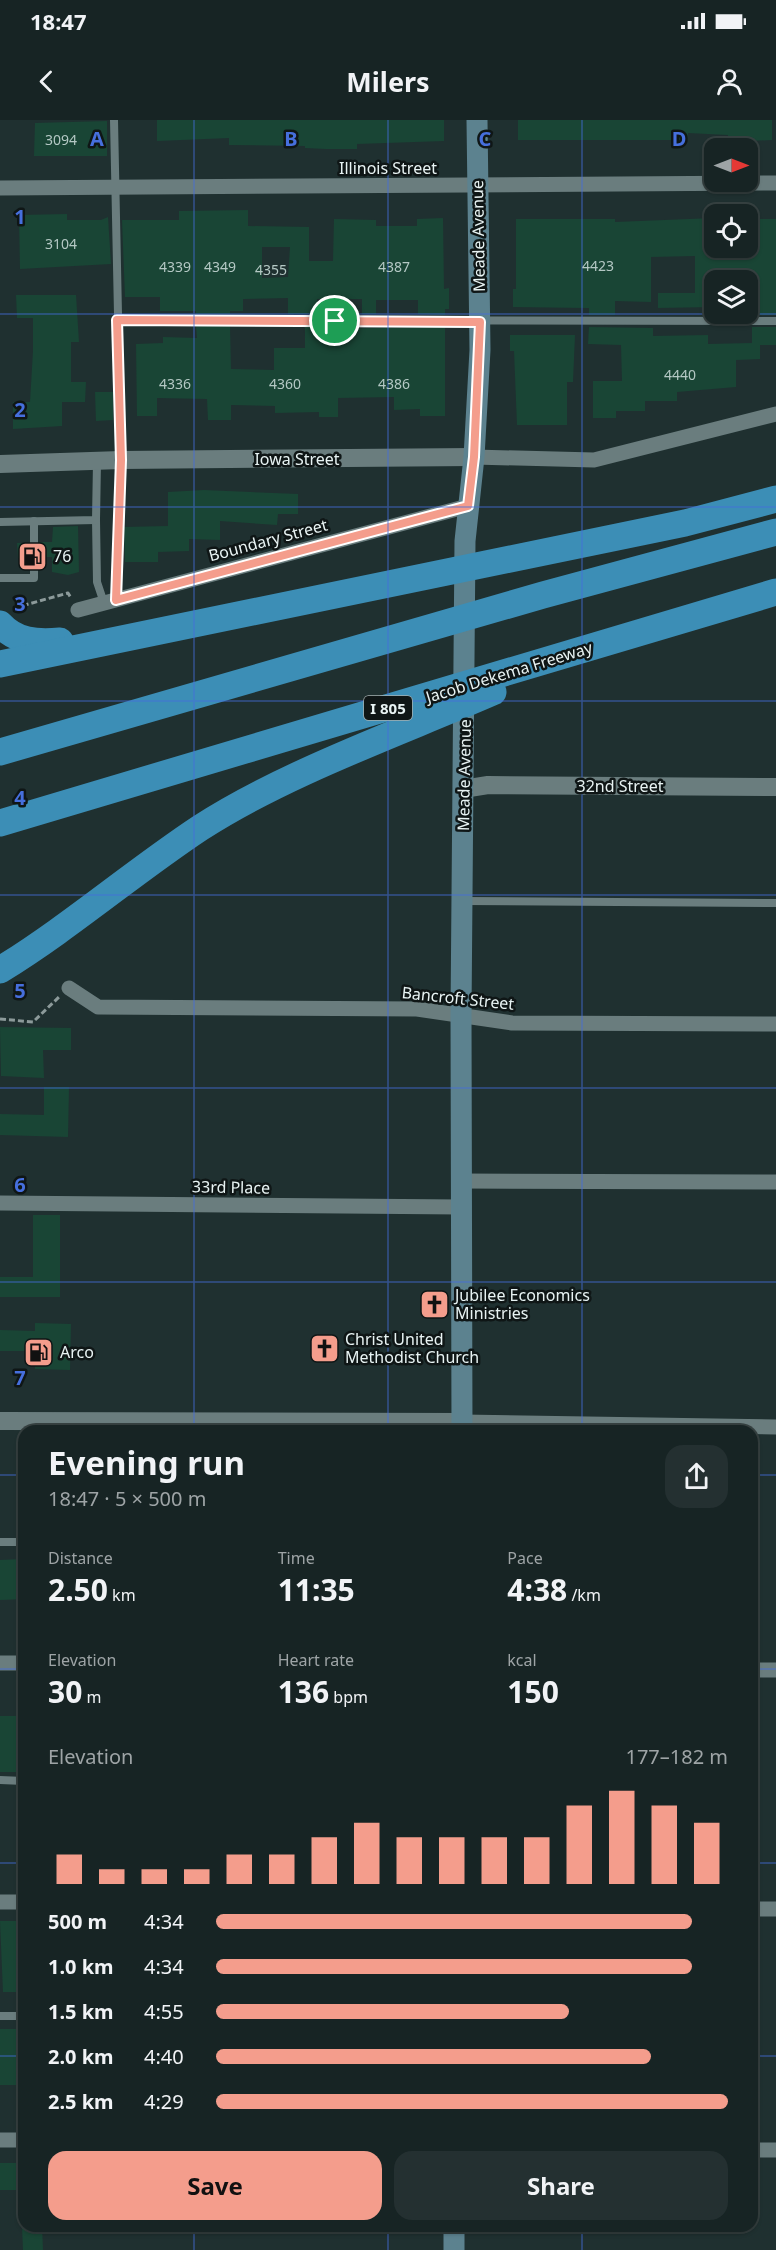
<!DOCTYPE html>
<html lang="en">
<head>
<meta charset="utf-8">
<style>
  :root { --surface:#172424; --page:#243031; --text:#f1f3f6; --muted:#9ea4a6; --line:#364141; --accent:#f49d8c }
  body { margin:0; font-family:"Noto Sans",sans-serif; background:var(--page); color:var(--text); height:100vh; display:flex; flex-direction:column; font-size:22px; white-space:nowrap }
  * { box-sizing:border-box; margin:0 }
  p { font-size:20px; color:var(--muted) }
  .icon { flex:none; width:33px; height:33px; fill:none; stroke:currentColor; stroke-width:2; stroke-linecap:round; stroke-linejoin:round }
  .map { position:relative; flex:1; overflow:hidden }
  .details { position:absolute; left:18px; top:1305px; width:740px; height:807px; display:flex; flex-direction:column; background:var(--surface); border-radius:18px; box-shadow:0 2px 4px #0004,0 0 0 2px var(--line) }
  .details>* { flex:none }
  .needle { width:39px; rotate:90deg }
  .buttons { position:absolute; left:704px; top:18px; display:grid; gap:12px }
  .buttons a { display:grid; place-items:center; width:54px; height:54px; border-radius:12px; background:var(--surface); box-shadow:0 2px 4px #0004,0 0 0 2px var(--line); font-size:30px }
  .pin { position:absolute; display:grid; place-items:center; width:51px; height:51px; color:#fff; margin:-26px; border:3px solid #fff; border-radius:50%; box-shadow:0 2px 6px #0007 }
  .round { display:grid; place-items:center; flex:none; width:63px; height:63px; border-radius:18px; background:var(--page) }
  .overview { display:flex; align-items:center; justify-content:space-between; height:102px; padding:0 30px }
  h1 { font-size:33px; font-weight:700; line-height:45px }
  .figures { display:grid; grid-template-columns:repeat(3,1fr); gap:9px; height:102px; padding:6px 30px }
  .figures div { display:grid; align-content:center }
  .figures b { font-size:30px; font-weight:700 }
  .figures small { font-size:16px; font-weight:400 }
  .figures p { font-size:16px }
  .chart { height:168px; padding:12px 30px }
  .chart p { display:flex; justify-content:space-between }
  .chart svg { width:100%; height:108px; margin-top:6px; stroke:var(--accent); stroke-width:6 }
  .button { display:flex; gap:12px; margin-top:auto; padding:12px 30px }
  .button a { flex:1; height:69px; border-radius:18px; background:var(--accent); color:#111; font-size:24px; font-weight:700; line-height:69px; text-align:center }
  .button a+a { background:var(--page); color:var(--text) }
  ul { padding:0 30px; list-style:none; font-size:20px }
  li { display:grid; grid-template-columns:96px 72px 1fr; align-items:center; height:45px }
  li i { height:15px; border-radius:8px; background:var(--accent) }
  .status { display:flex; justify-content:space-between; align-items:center; height:42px; padding:0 30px; background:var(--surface); direction:ltr }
  .status svg { height:16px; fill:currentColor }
  header { display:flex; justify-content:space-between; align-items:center; height:78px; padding:0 30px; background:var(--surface); font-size:27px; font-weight:700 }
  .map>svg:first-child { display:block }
  .building { fill:#194535; fill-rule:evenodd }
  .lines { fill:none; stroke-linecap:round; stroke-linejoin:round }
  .path { stroke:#8c9a9a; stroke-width:3; stroke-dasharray:6 3; stroke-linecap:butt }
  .service { stroke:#6a7d7e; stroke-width:8 }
  .minor { stroke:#6a7d7e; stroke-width:15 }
  .tertiary { stroke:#6a7d7e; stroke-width:18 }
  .secondary { stroke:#5c828f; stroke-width:21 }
  .motorway { stroke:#3c8eb6; stroke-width:27 }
  .route-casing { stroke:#fff; stroke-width:12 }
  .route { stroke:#f49d8c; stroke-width:8 }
  .grid { fill:none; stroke:#466fdd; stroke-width:1.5; stroke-opacity:0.55 }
  .labels { text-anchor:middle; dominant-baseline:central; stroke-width:5; stroke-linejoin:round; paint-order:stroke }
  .number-label { font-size:14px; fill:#b4c8c4 }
  .shield { fill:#0f1616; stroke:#a7b1b1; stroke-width:1.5 }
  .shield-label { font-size:15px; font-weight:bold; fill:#e8f3f3 }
  .street-label { font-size:16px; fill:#e8f3f3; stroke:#0f1616 }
  .poi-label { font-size:16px; fill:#e8f3f3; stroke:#0f1616; text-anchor:start }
  .grid-label { font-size:20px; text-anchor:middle; font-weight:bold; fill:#466fdd; stroke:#0f1616; stroke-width:5; stroke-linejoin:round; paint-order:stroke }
</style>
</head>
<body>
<div class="status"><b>18:47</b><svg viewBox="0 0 49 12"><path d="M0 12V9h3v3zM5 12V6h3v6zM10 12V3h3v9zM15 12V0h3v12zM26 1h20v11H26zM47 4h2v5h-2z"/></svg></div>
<header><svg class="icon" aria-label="back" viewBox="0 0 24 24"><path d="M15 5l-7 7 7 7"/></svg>Milers<svg class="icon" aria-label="person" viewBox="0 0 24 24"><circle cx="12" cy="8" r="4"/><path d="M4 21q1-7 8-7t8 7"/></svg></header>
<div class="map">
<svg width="776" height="2130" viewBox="0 0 776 2130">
  <rect width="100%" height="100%" fill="#1f3030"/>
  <g class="building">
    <path d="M157,0H444V21L357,24V29H326L305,28V26L229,25V18L157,21Z"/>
    <path d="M518,0H772V20L728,22V15L688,13V20H518Z"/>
    <path d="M107,1V36H34L35,3Z"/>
    <path d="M248,90V106L309,107V141H333L334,99L376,100V106H417V99L443,98L444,169L449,168V189H445V195L418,194V180H376V194H362V179H317V194H288V178L243,179V191H230V194H196V191H160V177H125L122,100H179V91ZM262,127H290L288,157L262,158Z"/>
    <path d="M67,94V100H101L108,97L111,144L20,149L19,95Z"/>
    <path d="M714,98V128H747V99H776V195H752V185H747V160H714V187L658,188V173H695V136L651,137V182L615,181V195H589V188H586L513,187V169H516V99H615V102Z"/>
    <path d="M16,175H76L79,222H71V262H86L85,282H62V306L13,309V282H30L33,231V198H17Z"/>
    <path d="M196,206H230L231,249L274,250V228H305V206H317V209L445,207V296H420V289L394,290V277L338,278V297H319V292L275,293V286L231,285V300H208L207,279L157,278V296H137L136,224L163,223V217L197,218Z"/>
    <path d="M589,207L653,208V216L708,215V224L752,223V207H776V225H760V239L736,240V267L677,272V281H645V291H616V298H593V261H622L621,225L588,224Z"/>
    <path d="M510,215H575L573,262H567V305H517L514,231H510Z"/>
    <path d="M95,272H113V300L96,301Z"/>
    <path d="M204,370L298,374V394H278L277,405L220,401V420L189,419V431L158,432V442H125L124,407L168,406V372Z"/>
    <path d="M78,406L79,452L68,455L52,452V437H40V422H52L53,407Z"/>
    <path d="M17,423H28V438H18Z"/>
    <path d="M0,907L71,908V930H43L44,958L1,956Z"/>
    <path d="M44,967H69L68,1017L0,1015V994L44,995Z"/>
    <path d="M33,1095H60V1177H0V1157H33Z"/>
    <path d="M35,1203L71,1204L70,1250L35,1249V1231H0V1210L35,1211Z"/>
    <path d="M24,1439V1479L0,1480V1440Z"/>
    <rect x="0" y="1596" width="18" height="56"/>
    <path d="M0,1801H24V1872H3Z"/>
    <rect x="0" y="1909" width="24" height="56"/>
    <path d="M0,2043H22L23,2070H0Z"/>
    <path d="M22,2106H42L43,2130H23Z"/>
  </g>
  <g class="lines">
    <g class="path">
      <path d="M14,488L68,473L71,478"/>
      <path d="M0,899L33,902L59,877"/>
    </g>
    <g class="service">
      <path d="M114,0L121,340L115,480"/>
      <path d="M117,200L776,201"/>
      <path d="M96,400L97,462L104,483"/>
      <path d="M0,402L96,400L97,342"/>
      <path d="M0,458H34V401"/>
      <path d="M464,781L776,783"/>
      <path d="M0,1422H24"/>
      <path d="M0,1660L24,1661"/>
      <path d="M0,1896H24"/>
    </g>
    <g class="minor">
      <path d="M0,68L776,63"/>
      <path d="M474,337L594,340L776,294"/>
      <path d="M78,490L468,386"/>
      <path d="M69,868L98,887L417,889L512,903L776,904"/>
      <path d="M462,1061L776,1062"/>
      <path d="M0,1083L461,1087"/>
      <path d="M462,1302L776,1307"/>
      <path d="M0,1543H24"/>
      <path d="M752,1550H776"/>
      <path d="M0,1782H24"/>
      <path d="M752,1789H776"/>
      <path d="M0,2020H24"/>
      <path d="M752,2030H776"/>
    </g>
    <g class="tertiary">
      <path d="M0,344L121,340L474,337"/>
      <path d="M463,669L488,665L776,667"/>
      <path d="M0,1301L462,1302"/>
    </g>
    <g class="secondary">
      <path d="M462,1311L461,894L465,421L474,337L480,230L477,0"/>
      <path d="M454,2130V2106"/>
    </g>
    <g class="motorway">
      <path d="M0,504C16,522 37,523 60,521"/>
      <path d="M0,544L685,403L776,379"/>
      <path d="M0,632L543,475L776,412"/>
      <path d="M0,703L776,472"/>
      <path d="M0,850C70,807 132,753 200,708C285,653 399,613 493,572"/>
    </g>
  </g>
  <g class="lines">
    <defs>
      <path id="route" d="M117,200L480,202L474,337L468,386L116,480L121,340Z"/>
    </defs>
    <use href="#route" class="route-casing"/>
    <use href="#route" class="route"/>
  </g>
  <path class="grid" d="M194,0V1311M388,0V1311M582,0V1311M0,194H776M0,387H776M0,581H776M0,775H776M0,968H776M0,1162H776M0,1355H24M752,1355H776M0,1549H24M752,1549H776M0,1743H24M752,1743H776M0,1936H24M752,1936H776M194,2106V2130M388,2106V2130M582,2106V2130"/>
  <defs>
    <symbol id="fuel-square" viewBox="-11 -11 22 22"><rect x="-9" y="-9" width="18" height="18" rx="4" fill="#f49d8c" stroke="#0f1616"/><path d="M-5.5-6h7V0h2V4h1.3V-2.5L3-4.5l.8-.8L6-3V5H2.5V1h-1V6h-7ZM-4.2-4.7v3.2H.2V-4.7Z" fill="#111"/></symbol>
    <symbol id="church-square" viewBox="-11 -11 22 22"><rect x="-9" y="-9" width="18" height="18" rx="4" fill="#f49d8c" stroke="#0f1616"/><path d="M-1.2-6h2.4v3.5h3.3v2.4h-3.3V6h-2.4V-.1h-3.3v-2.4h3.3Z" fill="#111"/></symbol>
  </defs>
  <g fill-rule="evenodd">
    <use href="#fuel-square" x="16" y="420" width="33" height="33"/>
    <use href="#church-square" x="418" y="1168" width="33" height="33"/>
    <use href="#church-square" x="308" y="1212" width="33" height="33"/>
    <use href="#fuel-square" x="22" y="1216" width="33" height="33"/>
  </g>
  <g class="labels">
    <g class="number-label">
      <text x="61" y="19">3094</text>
      <text x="61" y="123">3104</text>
      <text x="598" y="145">4423</text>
      <text x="175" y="146">4339</text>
      <text x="220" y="146">4349</text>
      <text x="394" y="146">4387</text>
      <text x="271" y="149">4355</text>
      <text x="680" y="254">4440</text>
      <text x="175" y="263">4336</text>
      <text x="285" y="263">4360</text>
      <text x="394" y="263">4386</text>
    </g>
    <rect class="shield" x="364" y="576" width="48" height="24" rx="4.5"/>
    <g class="shield-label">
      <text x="388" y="588">I 805</text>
    </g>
    <g class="street-label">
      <text x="388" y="48">Illinois Street</text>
      <text transform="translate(478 116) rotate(-91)">Meade Avenue</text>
      <text x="297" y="339">Iowa Street</text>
      <text transform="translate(268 420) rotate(-15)">Boundary Street</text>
      <text transform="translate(509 552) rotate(-17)">Jacob Dekema Freeway</text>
      <text transform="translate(464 655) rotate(-89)">Meade Avenue</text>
      <text x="620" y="666">32nd Street</text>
      <text transform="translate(458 878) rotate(6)">Bancroft Street</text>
      <text transform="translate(231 1067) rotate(1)">33rd Place</text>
    </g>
    <g class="poi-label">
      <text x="53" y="436">76</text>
      <text x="455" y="1175">Jubilee Economics<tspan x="455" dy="18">Ministries</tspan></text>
      <text x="345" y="1219">Christ United<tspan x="345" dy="18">Methodist Church</tspan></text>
      <text x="60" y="1232">Arco</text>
    </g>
  </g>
  <g class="grid-label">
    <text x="97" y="26">A</text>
    <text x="291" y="26">B</text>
    <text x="485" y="26">C</text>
    <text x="679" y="26">D</text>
    <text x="20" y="104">1</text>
    <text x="20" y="297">2</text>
    <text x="20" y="491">3</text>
    <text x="20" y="685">4</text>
    <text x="20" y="878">5</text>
    <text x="20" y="1072">6</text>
    <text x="20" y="1265">7</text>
  </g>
</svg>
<div class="buttons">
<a><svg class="needle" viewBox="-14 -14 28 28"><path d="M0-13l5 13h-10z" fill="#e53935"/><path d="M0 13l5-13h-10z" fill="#9ea4a6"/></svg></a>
<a><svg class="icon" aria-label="locate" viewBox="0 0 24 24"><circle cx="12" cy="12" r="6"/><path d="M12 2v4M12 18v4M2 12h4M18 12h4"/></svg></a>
<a><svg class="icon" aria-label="layers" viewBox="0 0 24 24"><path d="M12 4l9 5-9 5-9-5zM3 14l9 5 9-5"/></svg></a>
</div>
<div class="pin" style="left:335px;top:201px;background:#1e9e55"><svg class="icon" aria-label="arrive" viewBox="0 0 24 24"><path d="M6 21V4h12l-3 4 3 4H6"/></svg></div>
<section class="details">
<div class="overview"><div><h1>Evening run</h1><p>18:47 · 5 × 500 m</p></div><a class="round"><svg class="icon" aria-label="share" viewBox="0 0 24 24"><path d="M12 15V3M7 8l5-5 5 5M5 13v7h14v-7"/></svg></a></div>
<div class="figures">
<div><p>Distance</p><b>2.50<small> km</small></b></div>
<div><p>Time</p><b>11:35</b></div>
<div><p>Pace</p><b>4:38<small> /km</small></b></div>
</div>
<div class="figures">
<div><p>Elevation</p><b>30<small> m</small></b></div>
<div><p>Heart rate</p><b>136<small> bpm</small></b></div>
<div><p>kcal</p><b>150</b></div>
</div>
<div class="chart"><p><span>Elevation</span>177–182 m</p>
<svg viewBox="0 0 160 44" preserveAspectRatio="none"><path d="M5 44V32M15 44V38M25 44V38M35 44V38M45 44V32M55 44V32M65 44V25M75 44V19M85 44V25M95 44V25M105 44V25M115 44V25M125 44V12M135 44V6M145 44V12M155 44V19"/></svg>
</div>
<ul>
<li><b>500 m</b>4:34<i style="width:93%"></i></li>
<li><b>1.0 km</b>4:34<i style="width:93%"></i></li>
<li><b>1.5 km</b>4:55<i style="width:69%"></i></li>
<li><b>2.0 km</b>4:40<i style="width:85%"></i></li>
<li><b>2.5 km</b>4:29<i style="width:100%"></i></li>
</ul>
<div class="button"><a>Save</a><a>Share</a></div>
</section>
</div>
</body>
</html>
